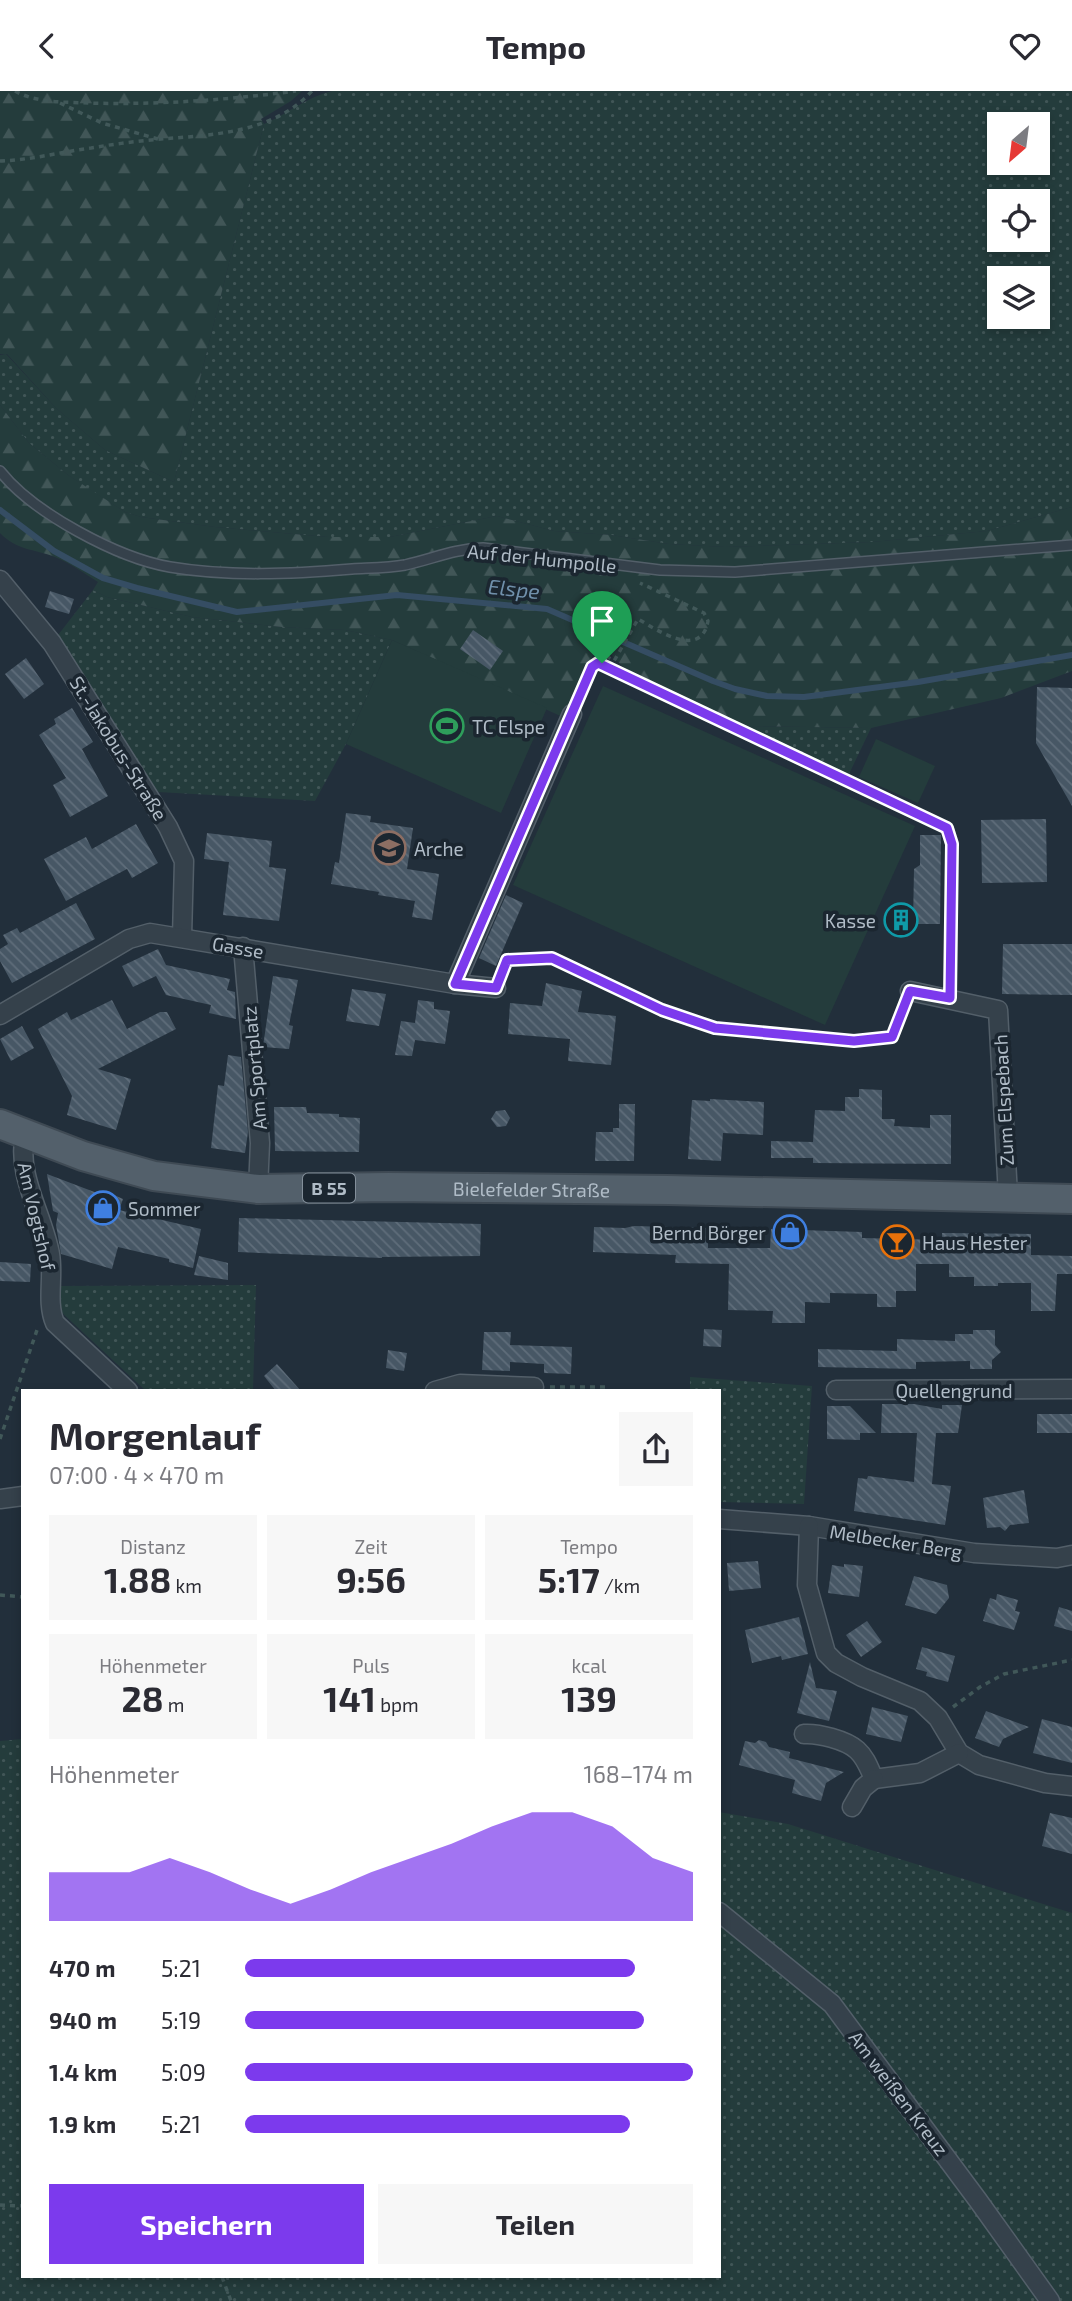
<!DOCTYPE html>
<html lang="de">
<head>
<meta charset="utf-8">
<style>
  :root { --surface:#fff; --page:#f7f7f7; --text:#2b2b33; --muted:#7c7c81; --accent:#7c3aed }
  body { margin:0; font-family:"Exo 2",sans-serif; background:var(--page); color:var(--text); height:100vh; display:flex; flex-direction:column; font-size:26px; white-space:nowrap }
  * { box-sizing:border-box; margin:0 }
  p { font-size:23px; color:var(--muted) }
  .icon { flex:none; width:38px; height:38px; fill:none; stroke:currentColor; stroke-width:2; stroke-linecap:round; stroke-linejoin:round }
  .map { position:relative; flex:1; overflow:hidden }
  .sheet { position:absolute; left:21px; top:1298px; width:700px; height:889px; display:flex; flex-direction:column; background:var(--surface); border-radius:0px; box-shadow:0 4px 10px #0003 }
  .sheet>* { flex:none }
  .needle { width:46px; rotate:208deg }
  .buttons { position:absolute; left:987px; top:21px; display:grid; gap:14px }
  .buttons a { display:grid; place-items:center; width:63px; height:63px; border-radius:0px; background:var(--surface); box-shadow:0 4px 10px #0003; font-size:35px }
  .pin { position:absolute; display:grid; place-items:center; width:60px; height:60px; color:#fff; margin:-72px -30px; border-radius:50% 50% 50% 0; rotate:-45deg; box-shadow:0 0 7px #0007 }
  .pin .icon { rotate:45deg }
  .round { display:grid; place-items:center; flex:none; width:74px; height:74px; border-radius:0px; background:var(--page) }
  .head { display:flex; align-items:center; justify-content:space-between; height:119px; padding:0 28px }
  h1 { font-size:38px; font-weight:700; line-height:52px }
  .stats { display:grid; grid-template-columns:repeat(3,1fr); gap:10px; height:119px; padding:7px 28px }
  .stats div { display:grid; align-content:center; border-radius:0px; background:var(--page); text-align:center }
  .stats b { font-size:35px; font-weight:700 }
  .stats small { font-size:19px; font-weight:400 }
  .stats p { font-size:19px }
  .chart { height:196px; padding:14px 28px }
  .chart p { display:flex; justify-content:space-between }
  .chart svg { width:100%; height:126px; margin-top:7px; fill:var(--accent); opacity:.7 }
  .action { display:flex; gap:14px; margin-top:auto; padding:14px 28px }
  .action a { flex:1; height:80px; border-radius:0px; background:var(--accent); color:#fff; font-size:28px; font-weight:700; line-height:80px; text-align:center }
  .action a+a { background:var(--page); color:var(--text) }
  ul { padding:0 28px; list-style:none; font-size:23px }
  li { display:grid; grid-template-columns:112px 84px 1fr; align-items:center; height:52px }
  li i { height:18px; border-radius:9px; background:var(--accent) }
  header { display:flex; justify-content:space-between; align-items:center; height:91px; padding:0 28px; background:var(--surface); font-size:32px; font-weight:700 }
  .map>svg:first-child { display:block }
  .grass { fill:url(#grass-dots); fill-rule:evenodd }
  .forest { fill:url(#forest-firs) }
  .garden { fill:#243c3c }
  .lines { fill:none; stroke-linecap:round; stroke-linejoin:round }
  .stream { stroke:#354d63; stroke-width:6 }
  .building { fill:url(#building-back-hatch) }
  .service-casing { stroke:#535f69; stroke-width:12 }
  .minor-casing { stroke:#535f69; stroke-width:21 }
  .primary-casing { stroke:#3f4a54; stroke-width:32 }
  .path { stroke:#415859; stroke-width:3.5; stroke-dasharray:5 5; stroke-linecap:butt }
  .service { stroke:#35414b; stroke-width:9 }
  .minor { stroke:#35414b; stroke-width:18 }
  .primary { stroke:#53606b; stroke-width:28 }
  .route-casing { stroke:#fff; stroke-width:14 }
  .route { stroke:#7c3aed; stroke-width:9 }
  .labels { text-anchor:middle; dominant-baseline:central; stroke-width:7; stroke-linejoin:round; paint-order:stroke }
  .shield { fill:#1b2630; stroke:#838f9a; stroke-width:2 }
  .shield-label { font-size:18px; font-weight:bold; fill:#b0bcc7 }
  .street-label { font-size:19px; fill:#b0bcc7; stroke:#1b2630 }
  .poi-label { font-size:19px; fill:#b0bcc7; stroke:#1b2630; text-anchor:start }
  .water-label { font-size:21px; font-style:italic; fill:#7090ab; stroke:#1b2630 }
</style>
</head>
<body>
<header><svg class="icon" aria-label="back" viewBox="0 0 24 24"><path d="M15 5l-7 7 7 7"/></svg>Tempo<svg class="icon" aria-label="heart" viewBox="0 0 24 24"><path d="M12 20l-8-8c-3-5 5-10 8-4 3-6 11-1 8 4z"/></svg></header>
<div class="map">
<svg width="1072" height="2210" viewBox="0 0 1072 2210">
  <defs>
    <pattern id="grass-dots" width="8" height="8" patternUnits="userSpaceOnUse" patternTransform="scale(1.75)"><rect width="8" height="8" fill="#243c3c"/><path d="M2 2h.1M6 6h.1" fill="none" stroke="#415657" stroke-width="1.8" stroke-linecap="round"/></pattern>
    <pattern id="forest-firs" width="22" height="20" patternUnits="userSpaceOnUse" patternTransform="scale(1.75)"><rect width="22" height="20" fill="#243c3c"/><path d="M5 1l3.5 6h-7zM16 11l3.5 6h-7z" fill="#415657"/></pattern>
    <pattern id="building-back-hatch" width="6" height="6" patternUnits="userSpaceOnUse" patternTransform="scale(1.75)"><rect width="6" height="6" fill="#475765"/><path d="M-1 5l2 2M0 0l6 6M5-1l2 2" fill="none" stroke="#5f6d7a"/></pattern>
  </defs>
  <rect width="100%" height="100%" fill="#222f3b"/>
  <g class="grass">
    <path d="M332,0H1072V416L987,440L872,451L725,456L669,453L611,444L554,440L497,425L390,446H328L215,436L141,426L125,421L95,402L68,384L29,352L0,314V264L6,263L56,317L105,359L174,391L264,33C287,23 307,6 332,0ZM999,33H1038V72H999ZM999,110H1038V149H999ZM999,187H1038V226H999Z"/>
    <path d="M93,499L107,506L192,526L282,536L345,539L392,549L346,653L315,710L158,701L55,548Z"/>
    <path d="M742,635L871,637L848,685Z"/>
    <path d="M256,1194L253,1300H146L59,1219L60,1195Z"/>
    <path d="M690,1286L812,1295L804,1413L719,1411V1300H690Z"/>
    <path d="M23,1648V2186H719V1721L788,1733L1072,1822V2210H0V1650Z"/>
  </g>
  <g class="forest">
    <path d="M0,0H302L291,10L261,28L264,33L174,391L105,359L56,317L7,263H0Z"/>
    <path d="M0,314L29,352L68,384L125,421L141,426L215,436L328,446H390L497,425L554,440L611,444L669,453L725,456L872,451L987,440L1072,416V580L1001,607L871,637L742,635L623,576L608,560L593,564L565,627L392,549L345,539L282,536L192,526L107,506L93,499L98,491C84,482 70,472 55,466C34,458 16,459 0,442Z"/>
  </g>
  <g class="garden">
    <path d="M392,549L547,617L501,722L346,653Z"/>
    <path d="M603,595L915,735L825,934L513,794Z"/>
    <path d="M876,648L935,675L918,712L859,686Z"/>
  </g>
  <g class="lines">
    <path class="stream" d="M0,419L54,460L103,487L137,497L237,521L397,504L547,518L713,590L735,598L767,605L804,606L918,591L1072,564"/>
  </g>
  <g class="building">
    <path d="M50,500L74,508L69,523L45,516Z"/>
    <path d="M473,539L503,560L490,579L460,558Z"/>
    <path d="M26,567L44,593L24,608L5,583Z"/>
    <path d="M1037,596L1072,597V715L1036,652Z"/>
    <path d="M72,617L93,651L82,658L108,705L70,726L53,694L66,687L39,644L56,633L54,628Z"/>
    <path d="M346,722L371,725L370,731L413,737L407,778L439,783L432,829L412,826L415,810L378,804L379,801L331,793L335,771L339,772Z"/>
    <path d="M1046,728L1047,791L982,792L981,729Z"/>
    <path d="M136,733L158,772L132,787L127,778L66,810L44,768L86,746L92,758Z"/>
    <path d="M207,742L272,750L269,776L286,778L279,830L223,824L229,771L204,768Z"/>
    <path d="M920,744H941L940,833H913L914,778L920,774Z"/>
    <path d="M506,804L523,812L496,875L479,867Z"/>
    <path d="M76,812L95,848L12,892L0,870V858L8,853L3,844L17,837L20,842Z"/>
    <path d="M1003,853H1072V904L1002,903Z"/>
    <path d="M158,858L166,874L230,888L227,899L235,901L236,928L209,922L211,914L166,904L156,885L133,896L122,875Z"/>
    <path d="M273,885L298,889L289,934L293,935L289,958L263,956Z"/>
    <path d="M546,892L582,900L578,921L616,925L611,974L568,970L570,948L508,943L510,912L542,915Z"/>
    <path d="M352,898L386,903L379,935L346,930Z"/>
    <path d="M112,909L127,938L160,921H167L176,938L98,978L131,988L116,1039L67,1024L72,1005L38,938L67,921L71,929Z"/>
    <path d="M418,909L434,911V918L450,920L445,953L415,949L412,965L395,964L401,930L415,932Z"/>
    <path d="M22,935L34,957L11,970L0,948Z"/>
    <path d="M228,964L241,966L248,1041L245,1062L211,1057L218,994L224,995Z"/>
    <path d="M859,998L882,999V1028H895L894,1035L930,1037V1024H951V1073L813,1072V1067H771V1050L813,1051L815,1019L845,1020V1006H859Z"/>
    <path d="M710,1008L764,1011L763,1044L723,1042L721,1070L688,1068L692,1009L710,1010Z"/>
    <path d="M619,1013H635L634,1070H595L596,1041H613V1037H619Z"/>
    <path d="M274,1016H306L307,1022L339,1023V1026L360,1027L359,1061L275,1060Z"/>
    <path d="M505,1019L510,1027L506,1035L497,1036L491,1028L496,1020Z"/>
    <path d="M47,1083L97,1102L114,1104L123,1108L119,1119L201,1138L193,1177L169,1171V1168L118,1156L112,1178L61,1163L56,1134L58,1122L53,1120Z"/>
    <path d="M239,1127L481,1133L480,1165L382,1166V1167L238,1161Z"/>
    <path d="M634,1135L708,1137V1157H770L771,1138L862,1141V1147L942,1149V1142L1031,1143V1164L1072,1165V1183H1057L1055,1220H1031V1192H998V1195H974V1186H949V1173H916V1200H896V1216H877V1203L830,1202V1212L805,1211V1232H772L773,1220L728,1219L729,1173L675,1172L676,1164L593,1161L594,1136L625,1137Z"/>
    <path d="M199,1165L228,1172V1189L194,1184Z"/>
    <path d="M0,1171L31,1173L30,1191L0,1190Z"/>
    <path d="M704,1238L722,1239L721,1256L703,1255Z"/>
    <path d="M973,1239H995V1254L1001,1261L992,1269V1278H970V1270L916,1271V1278L818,1276V1258L897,1260V1248L955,1250V1243H973Z"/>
    <path d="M484,1241H511L510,1254L572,1256L571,1283L544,1282V1273L510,1271V1280L482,1279Z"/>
    <path d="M388,1259L407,1262L404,1280L386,1277Z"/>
    <path d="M277,1273L301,1300H276L264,1285Z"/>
    <path d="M882,1313H914L942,1318V1314H962L958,1342H936L932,1393L951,1395L945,1434L854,1420L858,1387L867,1388L868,1385L914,1391L917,1342H881Z"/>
    <path d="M827,1315H850L876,1342H860V1349L827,1348Z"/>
    <rect x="1037" y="1323" width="35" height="19"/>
    <path d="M1024,1399L1029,1432L1010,1434L1005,1440L1000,1436L987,1437L983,1407Z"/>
    <path d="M758,1470L761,1497L729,1500L727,1472Z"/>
    <path d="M844,1473L863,1475L859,1506L828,1502L832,1474L844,1476Z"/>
    <path d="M914,1485L947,1494L949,1507L936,1523L905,1514Z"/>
    <path d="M997,1503L1018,1509L1015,1520L1020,1521L1014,1539L983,1530L990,1507L996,1509Z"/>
    <path d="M1059,1516L1072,1520V1540L1054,1535Z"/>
    <path d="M799,1526L808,1563L782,1569L781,1565L752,1572L745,1539Z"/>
    <path d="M867,1530L882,1551L861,1566L846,1544Z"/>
    <path d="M922,1556L955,1565L948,1591L926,1585L927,1581L916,1578Z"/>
    <path d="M810,1571L816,1597L837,1600L829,1630L797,1622Z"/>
    <path d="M872,1616L908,1625L901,1651L866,1643Z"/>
    <path d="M986,1620L1029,1636L1003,1648L999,1656L975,1647Z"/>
    <path d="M1042,1628L1072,1636V1672L1033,1662Z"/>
    <path d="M759,1649L766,1651L769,1656L790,1661L789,1667L844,1681L826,1692L821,1710L792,1702L795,1689L739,1674L745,1650L755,1652Z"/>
    <path d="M1050,1722L1072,1727V1763L1042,1755Z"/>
  </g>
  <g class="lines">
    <defs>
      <path id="service" d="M0,380C33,422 118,467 170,476C229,486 292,483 352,478C369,477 388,477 405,474C433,468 453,458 483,457L660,479L735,481L1072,454"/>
      <g id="minor">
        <path d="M0,489L52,552L168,736L184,770L182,846"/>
        <path d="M243,856L260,1052L258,1098"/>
        <path d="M455,893L572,623"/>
        <path d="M910,900L998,919L1008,1105"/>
        <path d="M0,924L129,848L150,842L455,893L496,897"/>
        <path d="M25,1043C16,1084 43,1124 50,1163C54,1186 46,1211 55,1232L128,1300"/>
        <path d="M836,1299L1072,1298"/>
        <path d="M435,1300L460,1293L534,1296"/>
        <path d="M0,1408L23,1405"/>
        <path d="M719,1428L809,1435L974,1462L1057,1467L1072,1464"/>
        <path d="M809,1435L807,1494L826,1562L836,1572L862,1586L920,1610L938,1627L959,1662L979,1674L1045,1692L1072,1695"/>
        <path d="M804,1643C818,1642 846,1649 857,1659C866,1667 869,1677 874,1688L920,1682L959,1662"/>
        <path d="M852,1716L863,1697L874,1688"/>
        <path d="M719,1821L832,1913L977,2108L1050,2210"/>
      </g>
      <g id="primary">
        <path id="s1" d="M0,1033L83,1065L154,1085L258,1098L388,1096L668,1099L1072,1108"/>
      </g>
    </defs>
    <use href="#service" class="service-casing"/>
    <use href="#minor" class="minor-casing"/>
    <use href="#primary" class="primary-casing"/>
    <g class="path">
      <path d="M15,0C36,12 64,11 88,12C158,14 227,9 296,0"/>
      <path d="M60,12L102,32L158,48"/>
      <path d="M0,70C31,69 61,61 91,57C114,53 138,50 161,48C213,44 274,42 312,0"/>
      <path d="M602,572L605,564L614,570L638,528C657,539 701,569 708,530L704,522L640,492"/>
      <path d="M578,608L592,576L595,573L602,572L676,610L947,737L952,753L950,891"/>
      <path d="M503,881L507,869L552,867L662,919L715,937L854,950L892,946L903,918"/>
      <path d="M550,1296H606L605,1300"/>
      <path d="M0,1348L37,1239"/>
      <path d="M0,1504L23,1506"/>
      <path d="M953,1616L980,1596L1004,1583L1072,1569"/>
      <path d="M0,2114L23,2115"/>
      <path d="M222,2186L231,2210"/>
    </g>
    <use href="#service" class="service"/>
    <use href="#minor" class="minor"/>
    <use href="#primary" class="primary"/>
  </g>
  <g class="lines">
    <defs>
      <path id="route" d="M598,572L947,737L952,753L950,907L910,900L892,946L854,950L715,937L662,919L552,867L507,869L496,897L455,893L592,576Z"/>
    </defs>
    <use href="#route" class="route-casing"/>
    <use href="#route" class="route"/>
  </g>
  <defs>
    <symbol id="stadium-ring" viewBox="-11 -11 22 22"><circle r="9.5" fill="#1b2630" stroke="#2e9e5b" stroke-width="1.5"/><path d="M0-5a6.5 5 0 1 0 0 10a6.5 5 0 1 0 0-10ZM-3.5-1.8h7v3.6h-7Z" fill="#2e9e5b"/></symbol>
    <symbol id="school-ring" viewBox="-11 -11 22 22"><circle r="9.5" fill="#1b2630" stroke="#8d6e63" stroke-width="1.5"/><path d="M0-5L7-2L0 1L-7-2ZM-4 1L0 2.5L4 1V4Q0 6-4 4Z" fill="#8d6e63"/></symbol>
    <symbol id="building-ring" viewBox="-11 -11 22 22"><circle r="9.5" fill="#1b2630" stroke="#0f9aa8" stroke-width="1.5"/><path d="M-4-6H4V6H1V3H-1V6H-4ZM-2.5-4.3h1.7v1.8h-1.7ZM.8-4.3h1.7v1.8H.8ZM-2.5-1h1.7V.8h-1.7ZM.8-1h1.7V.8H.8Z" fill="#0f9aa8"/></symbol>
    <symbol id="shop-ring" viewBox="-11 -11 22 22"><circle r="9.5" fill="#1b2630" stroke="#3f7fe0" stroke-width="1.5"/><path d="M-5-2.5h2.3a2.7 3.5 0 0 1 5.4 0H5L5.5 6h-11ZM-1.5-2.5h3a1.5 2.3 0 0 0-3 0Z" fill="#3f7fe0"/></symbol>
    <symbol id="bar-ring" viewBox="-11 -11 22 22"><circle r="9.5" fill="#1b2630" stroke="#e8710a" stroke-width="1.5"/><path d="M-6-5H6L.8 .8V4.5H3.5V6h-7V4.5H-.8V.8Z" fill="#e8710a"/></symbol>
  </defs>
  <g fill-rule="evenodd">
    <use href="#stadium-ring" x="428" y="616" width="38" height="38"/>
    <use href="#school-ring" x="370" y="738" width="38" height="38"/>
    <use href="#building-ring" x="882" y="810" width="38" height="38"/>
    <use href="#shop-ring" x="84" y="1098" width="38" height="38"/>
    <use href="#shop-ring" x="771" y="1122" width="38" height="38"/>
    <use href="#bar-ring" x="878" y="1132" width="38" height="38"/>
  </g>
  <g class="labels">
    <rect class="shield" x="303" y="1082.5" width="52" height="29" rx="5"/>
    <g class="shield-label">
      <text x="329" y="1097">B 55</text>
    </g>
    <g class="street-label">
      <text transform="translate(542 467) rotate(6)">Auf der Humpolle</text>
      <text transform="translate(119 657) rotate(58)">St.-Jakobus-Straße</text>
      <text transform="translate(238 856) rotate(10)">Gasse</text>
      <text transform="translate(254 977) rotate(-95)">Am Sportplatz</text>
      <text transform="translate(1003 1009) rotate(-93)">Zum Elspebach</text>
      <text stroke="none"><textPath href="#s1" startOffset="541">Bielefelder Straße</textPath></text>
      <text transform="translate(37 1125) rotate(77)">Am Vogtshof</text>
      <text x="954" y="1299">Quellengrund</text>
      <text transform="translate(896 1450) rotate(9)">Melbecker Berg</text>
      <text transform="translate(899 2002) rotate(53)">Am weißen Kreuz</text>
    </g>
    <g class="poi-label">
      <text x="472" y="635">TC Elspe</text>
      <text x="414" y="757">Arche</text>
      <text x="876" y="829" text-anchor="end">Kasse</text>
      <text x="128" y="1117">Sommer</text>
      <text x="766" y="1141" text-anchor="end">Bernd Börger</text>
      <text x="922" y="1151">Haus Hester</text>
    </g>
    <g class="water-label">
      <text transform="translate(514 497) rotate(6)">Elspe</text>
    </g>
  </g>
</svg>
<div class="buttons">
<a><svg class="needle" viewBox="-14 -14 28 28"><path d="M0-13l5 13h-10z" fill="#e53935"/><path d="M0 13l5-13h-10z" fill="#7c7c81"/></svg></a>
<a><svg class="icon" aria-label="locate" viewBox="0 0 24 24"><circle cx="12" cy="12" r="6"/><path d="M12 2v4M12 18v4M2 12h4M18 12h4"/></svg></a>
<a><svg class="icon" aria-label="layers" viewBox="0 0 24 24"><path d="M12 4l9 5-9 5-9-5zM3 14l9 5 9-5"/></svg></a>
</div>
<div class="pin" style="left:602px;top:572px;background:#1e9e55"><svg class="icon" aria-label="arrive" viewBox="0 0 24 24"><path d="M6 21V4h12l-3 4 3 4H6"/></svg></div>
<section class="sheet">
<div class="head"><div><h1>Morgenlauf</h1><p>07:00 · 4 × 470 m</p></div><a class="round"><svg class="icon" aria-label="share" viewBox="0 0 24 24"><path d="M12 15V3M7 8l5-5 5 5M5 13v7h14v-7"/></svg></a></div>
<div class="stats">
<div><p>Distanz</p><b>1.88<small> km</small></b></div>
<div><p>Zeit</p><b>9:56</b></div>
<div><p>Tempo</p><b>5:17<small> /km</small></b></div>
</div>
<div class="stats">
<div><p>Höhenmeter</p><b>28<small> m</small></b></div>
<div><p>Puls</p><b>141<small> bpm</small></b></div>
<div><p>kcal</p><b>139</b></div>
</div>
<div class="chart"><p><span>Höhenmeter</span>168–174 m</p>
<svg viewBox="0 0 160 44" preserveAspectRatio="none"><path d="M0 44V27L10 27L20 27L30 22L40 27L50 33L60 38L70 33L80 27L90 22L100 17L110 11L120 6L130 6L140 11L150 22L160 27V44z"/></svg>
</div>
<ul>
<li><b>470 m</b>5:21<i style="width:87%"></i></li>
<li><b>940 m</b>5:19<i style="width:89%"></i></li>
<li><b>1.4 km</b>5:09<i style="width:100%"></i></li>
<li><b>1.9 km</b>5:21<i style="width:86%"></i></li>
</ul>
<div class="action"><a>Speichern</a><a>Teilen</a></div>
</section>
</div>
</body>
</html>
